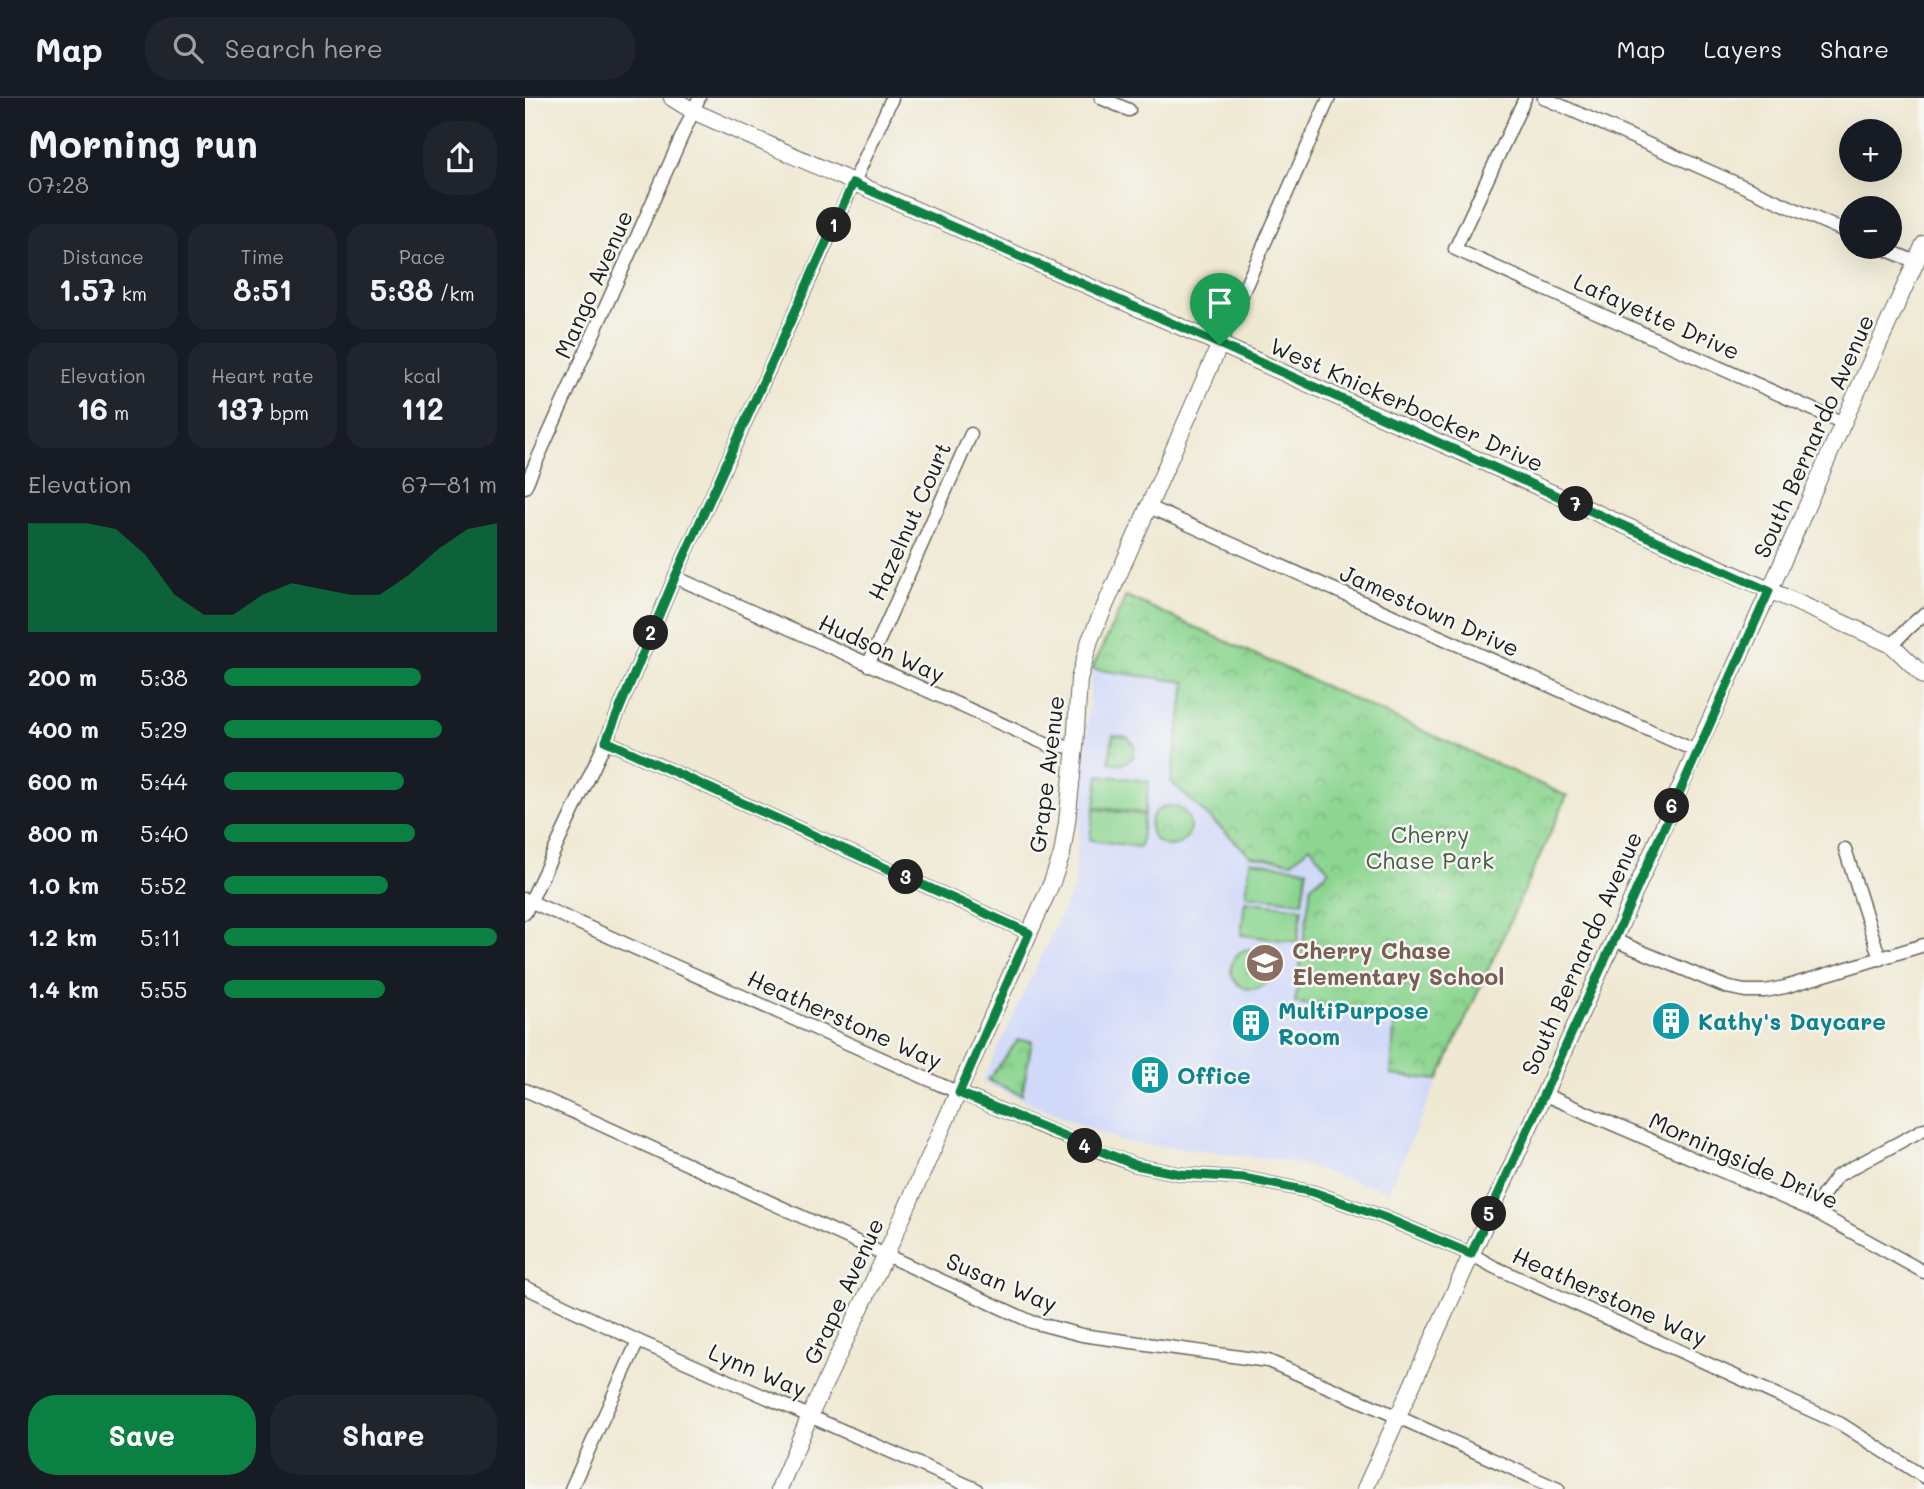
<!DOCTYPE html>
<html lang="en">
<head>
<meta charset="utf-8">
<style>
  :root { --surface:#171b24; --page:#20242c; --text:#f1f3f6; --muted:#9ea1a6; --line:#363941; --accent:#0b8043 }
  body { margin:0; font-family:Mali,sans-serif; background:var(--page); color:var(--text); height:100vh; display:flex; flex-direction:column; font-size:26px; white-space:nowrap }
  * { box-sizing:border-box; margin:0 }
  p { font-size:23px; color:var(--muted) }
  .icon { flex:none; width:38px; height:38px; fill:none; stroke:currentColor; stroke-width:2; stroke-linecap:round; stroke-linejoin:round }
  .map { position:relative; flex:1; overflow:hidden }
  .details { display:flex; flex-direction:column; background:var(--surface); width:525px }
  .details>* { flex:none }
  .buttons { position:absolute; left:1314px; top:21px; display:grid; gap:14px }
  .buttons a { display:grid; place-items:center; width:63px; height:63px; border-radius:50%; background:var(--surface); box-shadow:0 7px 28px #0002; font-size:35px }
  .pin { position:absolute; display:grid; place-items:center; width:60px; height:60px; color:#fff; margin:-72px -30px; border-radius:50% 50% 50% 0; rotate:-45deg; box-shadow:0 0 7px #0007 }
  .pin .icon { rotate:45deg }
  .km { position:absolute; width:35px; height:35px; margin:-18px; border-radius:50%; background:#222; color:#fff; font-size:19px; line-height:35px; text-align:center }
  .round { display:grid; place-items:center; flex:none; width:74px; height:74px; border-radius:28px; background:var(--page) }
  .head { display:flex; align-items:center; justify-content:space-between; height:119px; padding:0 28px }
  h1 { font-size:38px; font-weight:700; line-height:52px }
  .metrics { display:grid; grid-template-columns:repeat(3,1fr); gap:10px; height:119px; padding:7px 28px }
  .metrics div { display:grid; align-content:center; border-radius:18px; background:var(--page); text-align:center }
  .metrics b { font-size:30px; font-weight:700 }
  .metrics small { font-size:19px; font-weight:400 }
  .metrics p { font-size:19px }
  .chart { height:196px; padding:14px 28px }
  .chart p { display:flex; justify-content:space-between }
  .chart svg { width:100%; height:126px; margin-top:7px; fill:var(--accent); opacity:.7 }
  .cta { display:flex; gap:14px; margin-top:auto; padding:14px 28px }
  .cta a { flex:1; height:80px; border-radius:28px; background:var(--accent); color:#fff; font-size:28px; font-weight:700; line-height:80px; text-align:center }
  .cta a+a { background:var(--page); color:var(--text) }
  ul { padding:0 28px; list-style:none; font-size:23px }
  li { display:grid; grid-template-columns:112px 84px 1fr; align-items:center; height:52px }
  li i { height:18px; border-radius:9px; background:var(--accent) }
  header { display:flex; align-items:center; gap:42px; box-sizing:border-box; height:98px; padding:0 35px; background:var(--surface); border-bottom:2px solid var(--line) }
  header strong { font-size:33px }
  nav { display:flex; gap:38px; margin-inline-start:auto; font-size:24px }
  .search { width:490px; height:63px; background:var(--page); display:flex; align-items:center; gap:18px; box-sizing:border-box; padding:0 24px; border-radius:28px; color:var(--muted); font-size:26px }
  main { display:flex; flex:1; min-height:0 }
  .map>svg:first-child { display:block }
  .built { fill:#d1d9f9 }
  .grass { fill:#8dd691; stroke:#547956; stroke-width:2 }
  .park { fill:url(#park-crowns); stroke:#547956; stroke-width:2 }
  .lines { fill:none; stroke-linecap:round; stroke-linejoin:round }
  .minor-casing { stroke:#66635c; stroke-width:15 }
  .tertiary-casing { stroke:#66635c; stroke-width:18 }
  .minor { stroke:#fff; stroke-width:12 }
  .tertiary { stroke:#fff; stroke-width:16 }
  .route-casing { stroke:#fff; stroke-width:14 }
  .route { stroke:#0b8043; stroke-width:9 }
  .labels { text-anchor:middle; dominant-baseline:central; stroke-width:5; stroke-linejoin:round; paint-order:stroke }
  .street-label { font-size:23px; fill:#1c1c1c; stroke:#f6f6f2 }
  .park-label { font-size:23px; fill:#445d45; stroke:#f6f6f2 }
  .education-label { font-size:23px; font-weight:bold; fill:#785e54; stroke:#f6f6f2; text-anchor:start }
  .culture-label { font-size:23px; font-weight:bold; fill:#0d838f; stroke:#f6f6f2; text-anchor:start }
</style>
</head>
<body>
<header>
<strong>Map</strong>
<div class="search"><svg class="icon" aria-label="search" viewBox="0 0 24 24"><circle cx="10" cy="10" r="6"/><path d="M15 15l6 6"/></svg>Search here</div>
<nav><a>Map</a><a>Layers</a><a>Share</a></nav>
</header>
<main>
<section class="details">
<div class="head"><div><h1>Morning run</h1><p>07:28</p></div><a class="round"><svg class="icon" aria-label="share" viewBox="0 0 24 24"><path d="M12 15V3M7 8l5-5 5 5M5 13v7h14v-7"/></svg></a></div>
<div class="metrics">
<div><p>Distance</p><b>1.57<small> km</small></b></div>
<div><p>Time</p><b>8:51</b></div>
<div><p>Pace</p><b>5:38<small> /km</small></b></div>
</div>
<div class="metrics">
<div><p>Elevation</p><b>16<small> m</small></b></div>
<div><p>Heart rate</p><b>137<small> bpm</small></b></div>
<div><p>kcal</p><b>112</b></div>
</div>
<div class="chart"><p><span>Elevation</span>67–81 m</p>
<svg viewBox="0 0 160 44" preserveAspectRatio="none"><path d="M0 44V6L10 6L20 6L30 8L40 17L50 31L60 38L70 38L80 31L90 27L100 29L110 31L120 31L130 24L140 15L150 8L160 6V44z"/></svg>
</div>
<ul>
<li><b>200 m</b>5:38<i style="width:72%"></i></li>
<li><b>400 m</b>5:29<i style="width:80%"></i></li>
<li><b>600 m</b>5:44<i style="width:66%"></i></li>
<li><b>800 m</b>5:40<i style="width:70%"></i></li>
<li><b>1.0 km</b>5:52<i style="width:60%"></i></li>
<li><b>1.2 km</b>5:11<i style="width:100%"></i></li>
<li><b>1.4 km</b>5:55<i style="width:59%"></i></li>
</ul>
<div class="cta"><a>Save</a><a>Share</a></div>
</section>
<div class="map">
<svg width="1399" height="1391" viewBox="0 0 1399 1391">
  <defs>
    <pattern id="park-crowns" width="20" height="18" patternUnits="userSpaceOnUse" patternTransform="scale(1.75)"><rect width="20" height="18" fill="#8dd691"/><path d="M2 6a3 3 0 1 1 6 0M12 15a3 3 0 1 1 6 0" fill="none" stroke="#79b77c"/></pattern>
  </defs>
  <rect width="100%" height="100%" fill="#f6f6f2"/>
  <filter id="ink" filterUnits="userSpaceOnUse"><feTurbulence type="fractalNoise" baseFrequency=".0143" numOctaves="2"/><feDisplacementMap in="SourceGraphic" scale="14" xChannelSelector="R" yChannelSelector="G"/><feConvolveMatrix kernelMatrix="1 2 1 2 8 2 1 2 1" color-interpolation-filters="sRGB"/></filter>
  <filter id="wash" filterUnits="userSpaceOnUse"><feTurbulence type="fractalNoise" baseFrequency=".00686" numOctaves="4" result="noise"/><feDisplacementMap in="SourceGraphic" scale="28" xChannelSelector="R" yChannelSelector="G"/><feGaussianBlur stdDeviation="1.57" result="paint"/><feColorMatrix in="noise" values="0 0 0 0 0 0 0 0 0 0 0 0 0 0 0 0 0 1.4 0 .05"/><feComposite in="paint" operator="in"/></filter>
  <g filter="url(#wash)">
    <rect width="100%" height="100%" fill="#efe8d2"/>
    <path class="built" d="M601,498L1042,698L863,1093L759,1062L597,1044L457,984L549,789L567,571Z"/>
    <g class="grass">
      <path d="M574,677L624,683L620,715L570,709Z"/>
      <path d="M569,711L619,717L615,749L565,742Z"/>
      <path d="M725,763L782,771L777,804L721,797Z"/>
      <path d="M720,803L777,810L772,844L716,837Z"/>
    </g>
    <g class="park">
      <path d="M601,498L1042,698L913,982L866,977L870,916L770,905L786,788L804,773L785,748L767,764L726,758L646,684L661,584L567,571Z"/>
      <path d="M588,637L602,639L610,647L608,660L597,666L584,664Z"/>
      <circle cx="645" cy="728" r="20"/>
      <circle cx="726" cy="871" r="20"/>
      <path d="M493,942L507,943L497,997L463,982Z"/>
    </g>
  </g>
  <g filter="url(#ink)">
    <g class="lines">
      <defs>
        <g id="minor">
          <path d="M576,0L604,12"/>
          <path d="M1000,0L930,151L1318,325"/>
          <path d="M1019,0L1326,136"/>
          <path d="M1355,149L1391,164"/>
          <path d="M695,246L804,0"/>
          <path d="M0,389L174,0"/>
          <path d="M622,408L1171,653"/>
          <path d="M150,479L523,647L550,649"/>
          <path d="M1367,547L1383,530L1399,516"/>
          <path d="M343,567L446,336"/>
          <path d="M81,643L504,835"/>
          <path d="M1320,751L1355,861"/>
          <path d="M0,801L416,987L571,1052L610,1067L656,1076L719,1080L788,1094L858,1119L946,1156L969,1169L1316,1326L1399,1379"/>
          <path d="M0,815L81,643L150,479L367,0"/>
          <path d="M1089,842L1201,889L1220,893H1240L1260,889L1399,847"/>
          <path d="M0,992L507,1224L557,1237L743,1263L873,1319L1033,1391"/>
          <path d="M1018,996L1287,1112L1399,1174"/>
          <path d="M1287,1112L1312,1078L1399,1031"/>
          <path d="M0,1189L113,1243L451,1391"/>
          <path d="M46,1391L113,1243"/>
        </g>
        <g id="tertiary">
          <path d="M147,0L168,13L188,22L674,237L1367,547L1399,578"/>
          <path d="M254,1391L285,1317L361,1156L527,784L537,756L542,724L550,649L554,581L565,542L695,246"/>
          <path d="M840,1391L1089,842L1171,653L1254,472L1318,325L1399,146"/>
        </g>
      </defs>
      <use href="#minor" class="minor-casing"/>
      <use href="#tertiary" class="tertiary-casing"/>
      <use href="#minor" class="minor"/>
      <use href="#tertiary" class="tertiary"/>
    </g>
  </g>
  <g class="lines" filter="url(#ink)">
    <defs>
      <path id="route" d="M328,85L674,237L1244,493L1089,842L946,1156L858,1119L788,1094L719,1080L656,1076L610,1067L434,995L504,835L81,643L150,479Z"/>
    </defs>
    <use href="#route" class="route-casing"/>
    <use href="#route" class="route"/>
  </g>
  <defs>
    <symbol id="school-disc" viewBox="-11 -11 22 22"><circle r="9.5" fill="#8d6e63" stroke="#f6f6f2"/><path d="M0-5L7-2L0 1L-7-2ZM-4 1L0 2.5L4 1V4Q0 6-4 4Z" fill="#fff"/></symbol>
    <symbol id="building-disc" viewBox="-11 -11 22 22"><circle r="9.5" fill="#0f9aa8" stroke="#f6f6f2"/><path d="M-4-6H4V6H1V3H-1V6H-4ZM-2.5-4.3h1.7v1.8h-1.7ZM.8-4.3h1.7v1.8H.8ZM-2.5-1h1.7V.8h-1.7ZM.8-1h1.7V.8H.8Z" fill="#fff"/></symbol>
  </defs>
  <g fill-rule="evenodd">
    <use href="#school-disc" x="718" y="843" width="44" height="44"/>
    <use href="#building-disc" x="1124" y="901" width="44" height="44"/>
    <use href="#building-disc" x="704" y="903" width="44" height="44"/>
    <use href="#building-disc" x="603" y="955" width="44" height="44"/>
  </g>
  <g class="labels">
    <g class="street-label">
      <text transform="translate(68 186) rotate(-66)">Mango Avenue</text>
      <text transform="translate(1132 218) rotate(24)">Lafayette Drive</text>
      <text transform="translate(882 306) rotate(24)">West Knickerbocker Drive</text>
      <text transform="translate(1288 338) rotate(-66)">South Bernardo Avenue</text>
      <text transform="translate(384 423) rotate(-66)">Hazelnut Court</text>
      <text transform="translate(905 512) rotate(24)">Jamestown Drive</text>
      <text transform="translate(357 550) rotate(24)">Hudson Way</text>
      <text transform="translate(521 676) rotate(-83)">Grape Avenue</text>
      <text transform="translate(1056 855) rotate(-66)">South Bernardo Avenue</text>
      <text transform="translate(320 921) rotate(24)">Heatherstone Way</text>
      <text transform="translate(1219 1062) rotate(24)">Morningside Drive</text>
      <text transform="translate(477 1184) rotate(23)">Susan Way</text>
      <text transform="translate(318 1193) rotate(-65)">Grape Avenue</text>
      <text transform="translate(1085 1198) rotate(24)">Heatherstone Way</text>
      <text transform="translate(233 1272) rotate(23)">Lynn Way</text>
    </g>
    <g class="park-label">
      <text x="905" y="736">Cherry<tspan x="905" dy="26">Chase Park</tspan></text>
    </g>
    <g class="education-label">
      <text x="767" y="852">Cherry Chase<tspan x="767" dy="26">Elementary School</tspan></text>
    </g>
    <g class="culture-label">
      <text x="753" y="912">MultiPurpose<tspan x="753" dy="26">Room</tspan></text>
      <text x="1173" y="923">Kathy's Daycare</text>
      <text x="652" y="977">Office</text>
    </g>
  </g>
</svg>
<div class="buttons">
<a>+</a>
<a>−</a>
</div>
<div class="pin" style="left:695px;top:247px;background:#1e9e55"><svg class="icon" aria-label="arrive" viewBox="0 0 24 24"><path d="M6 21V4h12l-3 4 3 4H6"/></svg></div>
<b class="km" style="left:309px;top:127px">1</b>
<b class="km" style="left:126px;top:535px">2</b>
<b class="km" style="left:381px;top:779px">3</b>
<b class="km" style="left:560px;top:1048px">4</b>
<b class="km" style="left:964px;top:1116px">5</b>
<b class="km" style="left:1147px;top:708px">6</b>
<b class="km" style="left:1051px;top:406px">7</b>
</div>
</main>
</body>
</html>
